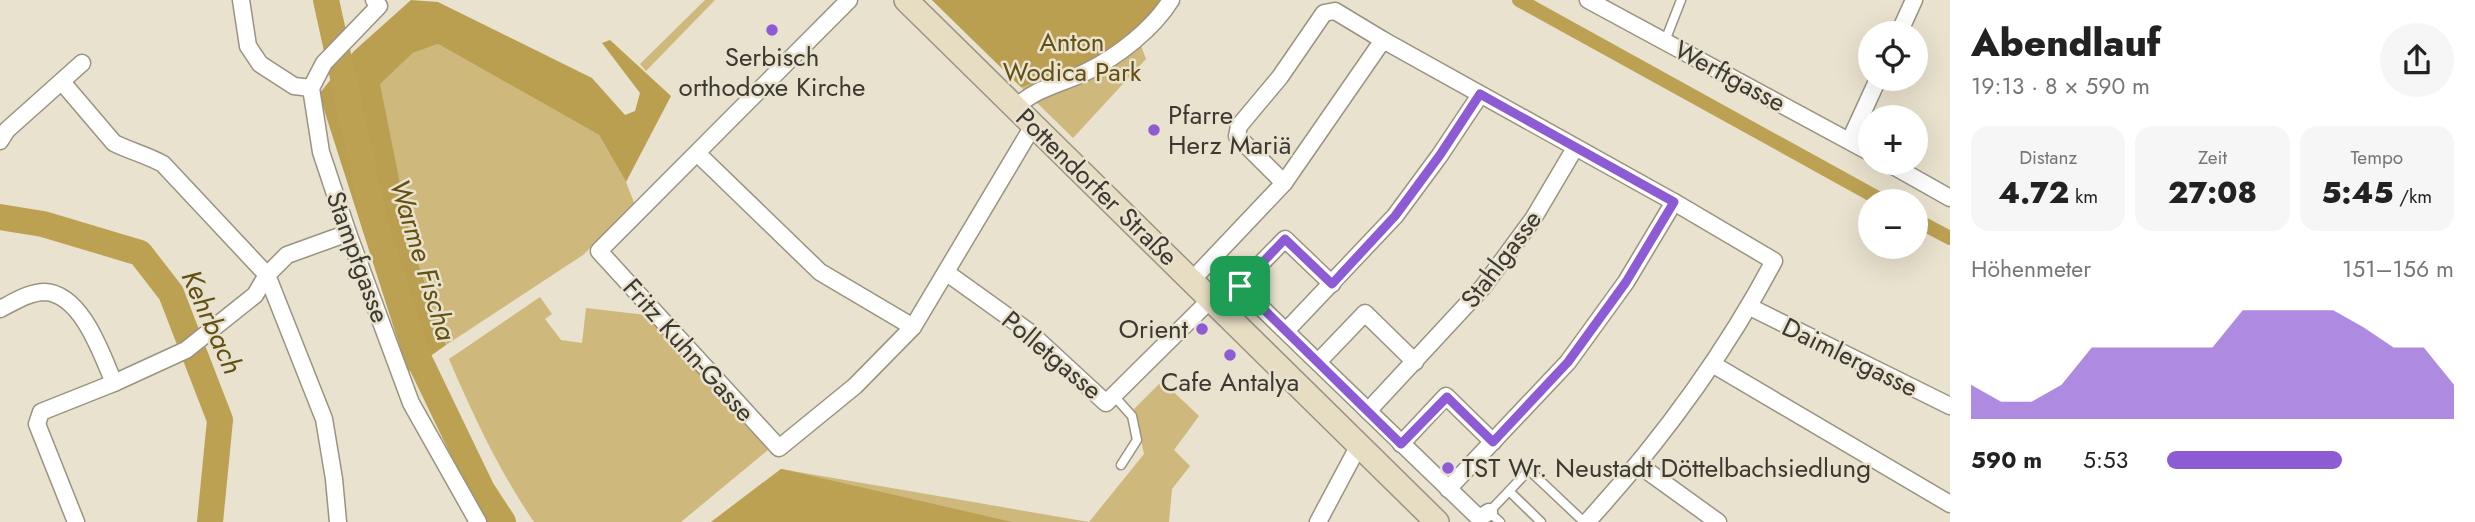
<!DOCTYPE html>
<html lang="de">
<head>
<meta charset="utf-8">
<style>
  :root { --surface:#fff; --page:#f6f6f6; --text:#222; --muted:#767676; --accent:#8d5bd3 }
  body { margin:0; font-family:Jost,sans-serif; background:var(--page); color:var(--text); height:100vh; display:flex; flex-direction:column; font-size:26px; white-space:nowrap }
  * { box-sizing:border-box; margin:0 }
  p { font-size:23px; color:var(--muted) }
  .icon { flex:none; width:38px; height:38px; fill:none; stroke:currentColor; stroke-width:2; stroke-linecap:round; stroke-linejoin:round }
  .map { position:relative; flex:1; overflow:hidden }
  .panel { display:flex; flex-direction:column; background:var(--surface); width:525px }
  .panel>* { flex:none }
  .buttons { position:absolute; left:1858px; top:21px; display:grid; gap:14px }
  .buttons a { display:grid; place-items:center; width:70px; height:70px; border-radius:50%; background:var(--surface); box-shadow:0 7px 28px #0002; font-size:35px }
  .pin { position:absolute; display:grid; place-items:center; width:60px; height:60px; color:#fff; margin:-30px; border-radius:14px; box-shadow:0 4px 10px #0006 }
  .round { display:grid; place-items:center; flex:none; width:74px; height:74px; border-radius:37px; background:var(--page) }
  .headline { display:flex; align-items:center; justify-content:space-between; height:119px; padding:0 21px }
  h1 { font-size:38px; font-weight:800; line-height:52px }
  .figures { display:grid; grid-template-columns:repeat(3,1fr); gap:10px; height:119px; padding:7px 21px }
  .figures div { display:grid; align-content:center; border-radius:18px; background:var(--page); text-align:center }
  .figures b { font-size:30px; font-weight:800 }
  .figures small { font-size:19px; font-weight:400 }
  .figures p { font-size:19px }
  .chart { height:196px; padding:14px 21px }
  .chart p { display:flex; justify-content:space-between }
  .chart svg { width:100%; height:126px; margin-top:7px; fill:var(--accent); opacity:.7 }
  ul { padding:0 21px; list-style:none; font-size:23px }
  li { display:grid; grid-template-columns:112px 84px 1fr; align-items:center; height:52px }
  li i { height:18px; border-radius:9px; background:var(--accent) }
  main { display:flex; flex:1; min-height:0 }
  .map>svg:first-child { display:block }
  .green { fill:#ceb87c }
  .forest { fill:#bb9f51 }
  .water { fill:#bda153 }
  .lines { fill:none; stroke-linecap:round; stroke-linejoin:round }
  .canal { stroke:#bda153; stroke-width:14 }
  .river { stroke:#bda153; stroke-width:26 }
  .lane-casing { stroke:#9a9381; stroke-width:11 }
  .street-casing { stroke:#9a9381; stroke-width:19 }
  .secondary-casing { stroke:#9a9381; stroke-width:26 }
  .lane { stroke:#fff; stroke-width:8 }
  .street { stroke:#fff; stroke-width:16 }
  .secondary { stroke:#e6ddc3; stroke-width:23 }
  .route-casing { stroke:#fff; stroke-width:14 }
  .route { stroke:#8d5bd3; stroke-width:9 }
  .poi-dot { fill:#8d5bd3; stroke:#e9e2ce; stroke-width:2.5 }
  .labels { text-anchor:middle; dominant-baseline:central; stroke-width:5; stroke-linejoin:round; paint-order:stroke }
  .park-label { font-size:26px; fill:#634f13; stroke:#e9e2ce }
  .poi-label { font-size:26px; fill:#3c3932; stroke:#e9e2ce }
  .street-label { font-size:26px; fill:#3c3932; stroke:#e9e2ce }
  .water-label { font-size:28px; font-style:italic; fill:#635013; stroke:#e9e2ce }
</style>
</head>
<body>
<main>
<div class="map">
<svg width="1950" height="522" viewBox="0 0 1950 522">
  <rect width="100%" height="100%" fill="#e9e2ce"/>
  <g class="green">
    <path d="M705,0H715L646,71L640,64Z"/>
    <path d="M932,0L1136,32L1146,59L1073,138Z"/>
    <path d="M438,44L599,135L626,182L635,205L583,255L446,345L413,248L379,84L413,53Z"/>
    <path d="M540,297L552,314L545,319L561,340L582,343L586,308L646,315L768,450L681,522H534C499,471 473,415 449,359Z"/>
    <path d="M1162,381L1199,416L1174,450L1190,466L1172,489L1169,522H711L781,469L1089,522L1144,454L1134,409Z"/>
  </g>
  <g class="forest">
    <path d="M411,0L438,2L592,78L625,115L635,111L640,93L602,43L610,40L671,96L626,182L599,135L438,44L413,53L380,84L413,248L446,345L408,372L319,94L354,51Z"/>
    <path d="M932,0H1166L1121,44L1077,70L1021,87Z"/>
  </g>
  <path class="water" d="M781,469H782L1012,522H711Z"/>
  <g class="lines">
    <g class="canal">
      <path d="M1519,0L1883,201"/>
      <path d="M1916,220L1950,238"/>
    </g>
    <g class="river">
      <path d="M326,0L375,223L417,355L482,490L503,522"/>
      <path d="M0,217L43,224L140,253L171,293L220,420L210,522"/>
    </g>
    <defs>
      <g id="lane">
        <path d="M1665,41L1681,0"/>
        <path d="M1114,396L1132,416L1137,440L1121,465"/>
        <path d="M1509,491L1541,522"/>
        <path d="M1500,522L1489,512L1529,470L1584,522"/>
      </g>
      <g id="street">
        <path d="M241,0L248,46L260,64L294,86L311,88"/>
        <path d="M374,0L379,6L324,63L311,88L321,152L348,233L411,403L478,522"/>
        <path d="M849,0L599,251L779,448L855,386L913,327L1033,126"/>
        <path d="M1588,0L1871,153"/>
        <path d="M1899,33L1914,0"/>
        <path d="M62,82L114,143C130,151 147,155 163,164L267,275L324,419L334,479L338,522"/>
        <path d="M1015,108C1037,87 1062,84 1088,71C1118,56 1153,29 1171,0"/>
        <path d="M1850,140L1878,79"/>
        <path d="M0,141L7,130L82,63"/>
        <path d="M697,153L820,272L913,327"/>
        <path d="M1888,163L1950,198"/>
        <path d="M1284,183L1237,136L1239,126L1280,77L1324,13L1335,11L1383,40"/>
        <path d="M1212,260L1479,518L1489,512"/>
        <path d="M947,273L1028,331L1106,403L1211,299"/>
        <path d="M1192,280L1284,183L1383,40L1674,202L1774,261C1723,357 1660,442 1587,522"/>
        <path d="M1239,286L1285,239L1332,284"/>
        <path d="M1750,307L1950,406"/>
        <path d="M0,309C14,302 29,292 45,292C82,294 102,355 114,383"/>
        <path d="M1286,331L1395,216L1440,155L1480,95"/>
        <path d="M1318,362L1365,313L1415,362"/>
        <path d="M1714,365L1950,504"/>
        <path d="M1368,411L1483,287L1533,219L1575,148"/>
        <path d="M1401,444L1446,396L1493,442"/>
        <path d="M1639,465L1718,522"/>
        <path d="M1448,489L1568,362L1626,282L1674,202"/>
        <path d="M76,522L37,424L41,412L114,383L186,350L255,295L267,275L287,255L348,233"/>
        <path d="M1318,522L1359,445"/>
      </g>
      <path id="secondary" d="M906,0L1437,522"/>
    </defs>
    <use href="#lane" class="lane-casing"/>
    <use href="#street" class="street-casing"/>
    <use href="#secondary" class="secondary-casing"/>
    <use href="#lane" class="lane"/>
    <use href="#street" class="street"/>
    <use href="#secondary" class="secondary"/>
  </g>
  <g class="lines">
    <defs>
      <path id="route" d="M1480,94L1674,202L1626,282L1568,362L1493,442L1447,397L1401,444L1240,286L1285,239L1332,284L1395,216L1440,155Z"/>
    </defs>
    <use href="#route" class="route-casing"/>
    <use href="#route" class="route"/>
  </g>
  <g class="poi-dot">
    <circle cx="772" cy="30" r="7"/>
    <circle cx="1154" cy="130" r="7"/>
    <circle cx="1202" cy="329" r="7"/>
    <circle cx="1230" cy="355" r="7"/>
    <circle cx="1448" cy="468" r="7"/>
  </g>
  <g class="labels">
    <g class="park-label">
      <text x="1072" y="42">Anton<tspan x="1072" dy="30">Wodica Park</tspan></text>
    </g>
    <g class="poi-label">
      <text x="772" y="57">Serbisch<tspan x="772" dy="30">orthodoxe Kirche</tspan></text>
      <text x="1168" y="115" text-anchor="start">Pfarre<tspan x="1168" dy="30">Herz Mariä</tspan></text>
      <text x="1188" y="329" text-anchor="end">Orient</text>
      <text x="1230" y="382">Cafe Antalya</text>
      <text x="1462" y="468" text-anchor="start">TST Wr. Neustadt Döttelbachsiedlung</text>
    </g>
    <g class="street-label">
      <text transform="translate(1730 76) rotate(28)">Werftgasse</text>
      <text transform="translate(1097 187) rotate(44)">Pottendorfer Straße</text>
      <text transform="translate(358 257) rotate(70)">Stampfgasse</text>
      <text transform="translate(1501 259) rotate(-53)">Stahlgasse</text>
      <text transform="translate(689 350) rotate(48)">Fritz Kuhn-Gasse</text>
      <text transform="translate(1052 355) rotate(40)">Polletgasse</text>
      <text transform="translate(1850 357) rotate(26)">Daimlergasse</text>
    </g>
    <g class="water-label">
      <text transform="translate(423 260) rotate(73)">Warme Fischa</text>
      <text transform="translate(212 322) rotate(66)">Kehrbach</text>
    </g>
  </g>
</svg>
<div class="buttons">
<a><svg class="icon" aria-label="locate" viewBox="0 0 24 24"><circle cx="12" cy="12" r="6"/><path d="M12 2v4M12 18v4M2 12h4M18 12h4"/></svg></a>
<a>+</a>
<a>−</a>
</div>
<div class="pin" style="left:1240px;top:286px;background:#1e9e55"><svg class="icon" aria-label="arrive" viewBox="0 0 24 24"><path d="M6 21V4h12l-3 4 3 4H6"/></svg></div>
</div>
<section class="panel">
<div class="headline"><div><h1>Abendlauf</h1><p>19:13 · 8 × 590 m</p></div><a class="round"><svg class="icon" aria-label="share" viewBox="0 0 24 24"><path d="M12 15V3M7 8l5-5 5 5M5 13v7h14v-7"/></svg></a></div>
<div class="figures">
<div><p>Distanz</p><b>4.72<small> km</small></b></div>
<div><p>Zeit</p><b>27:08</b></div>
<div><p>Tempo</p><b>5:45<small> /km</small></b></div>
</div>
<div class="chart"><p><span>Höhenmeter</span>151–156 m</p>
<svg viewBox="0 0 160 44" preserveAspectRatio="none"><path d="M0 44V32L10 38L20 38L30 32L40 19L50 19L60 19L70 19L80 19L90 6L100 6L110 6L120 6L130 12L140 19L150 19L160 32V44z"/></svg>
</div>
<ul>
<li><b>590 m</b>5:53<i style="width:61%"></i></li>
</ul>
</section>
</main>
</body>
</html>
